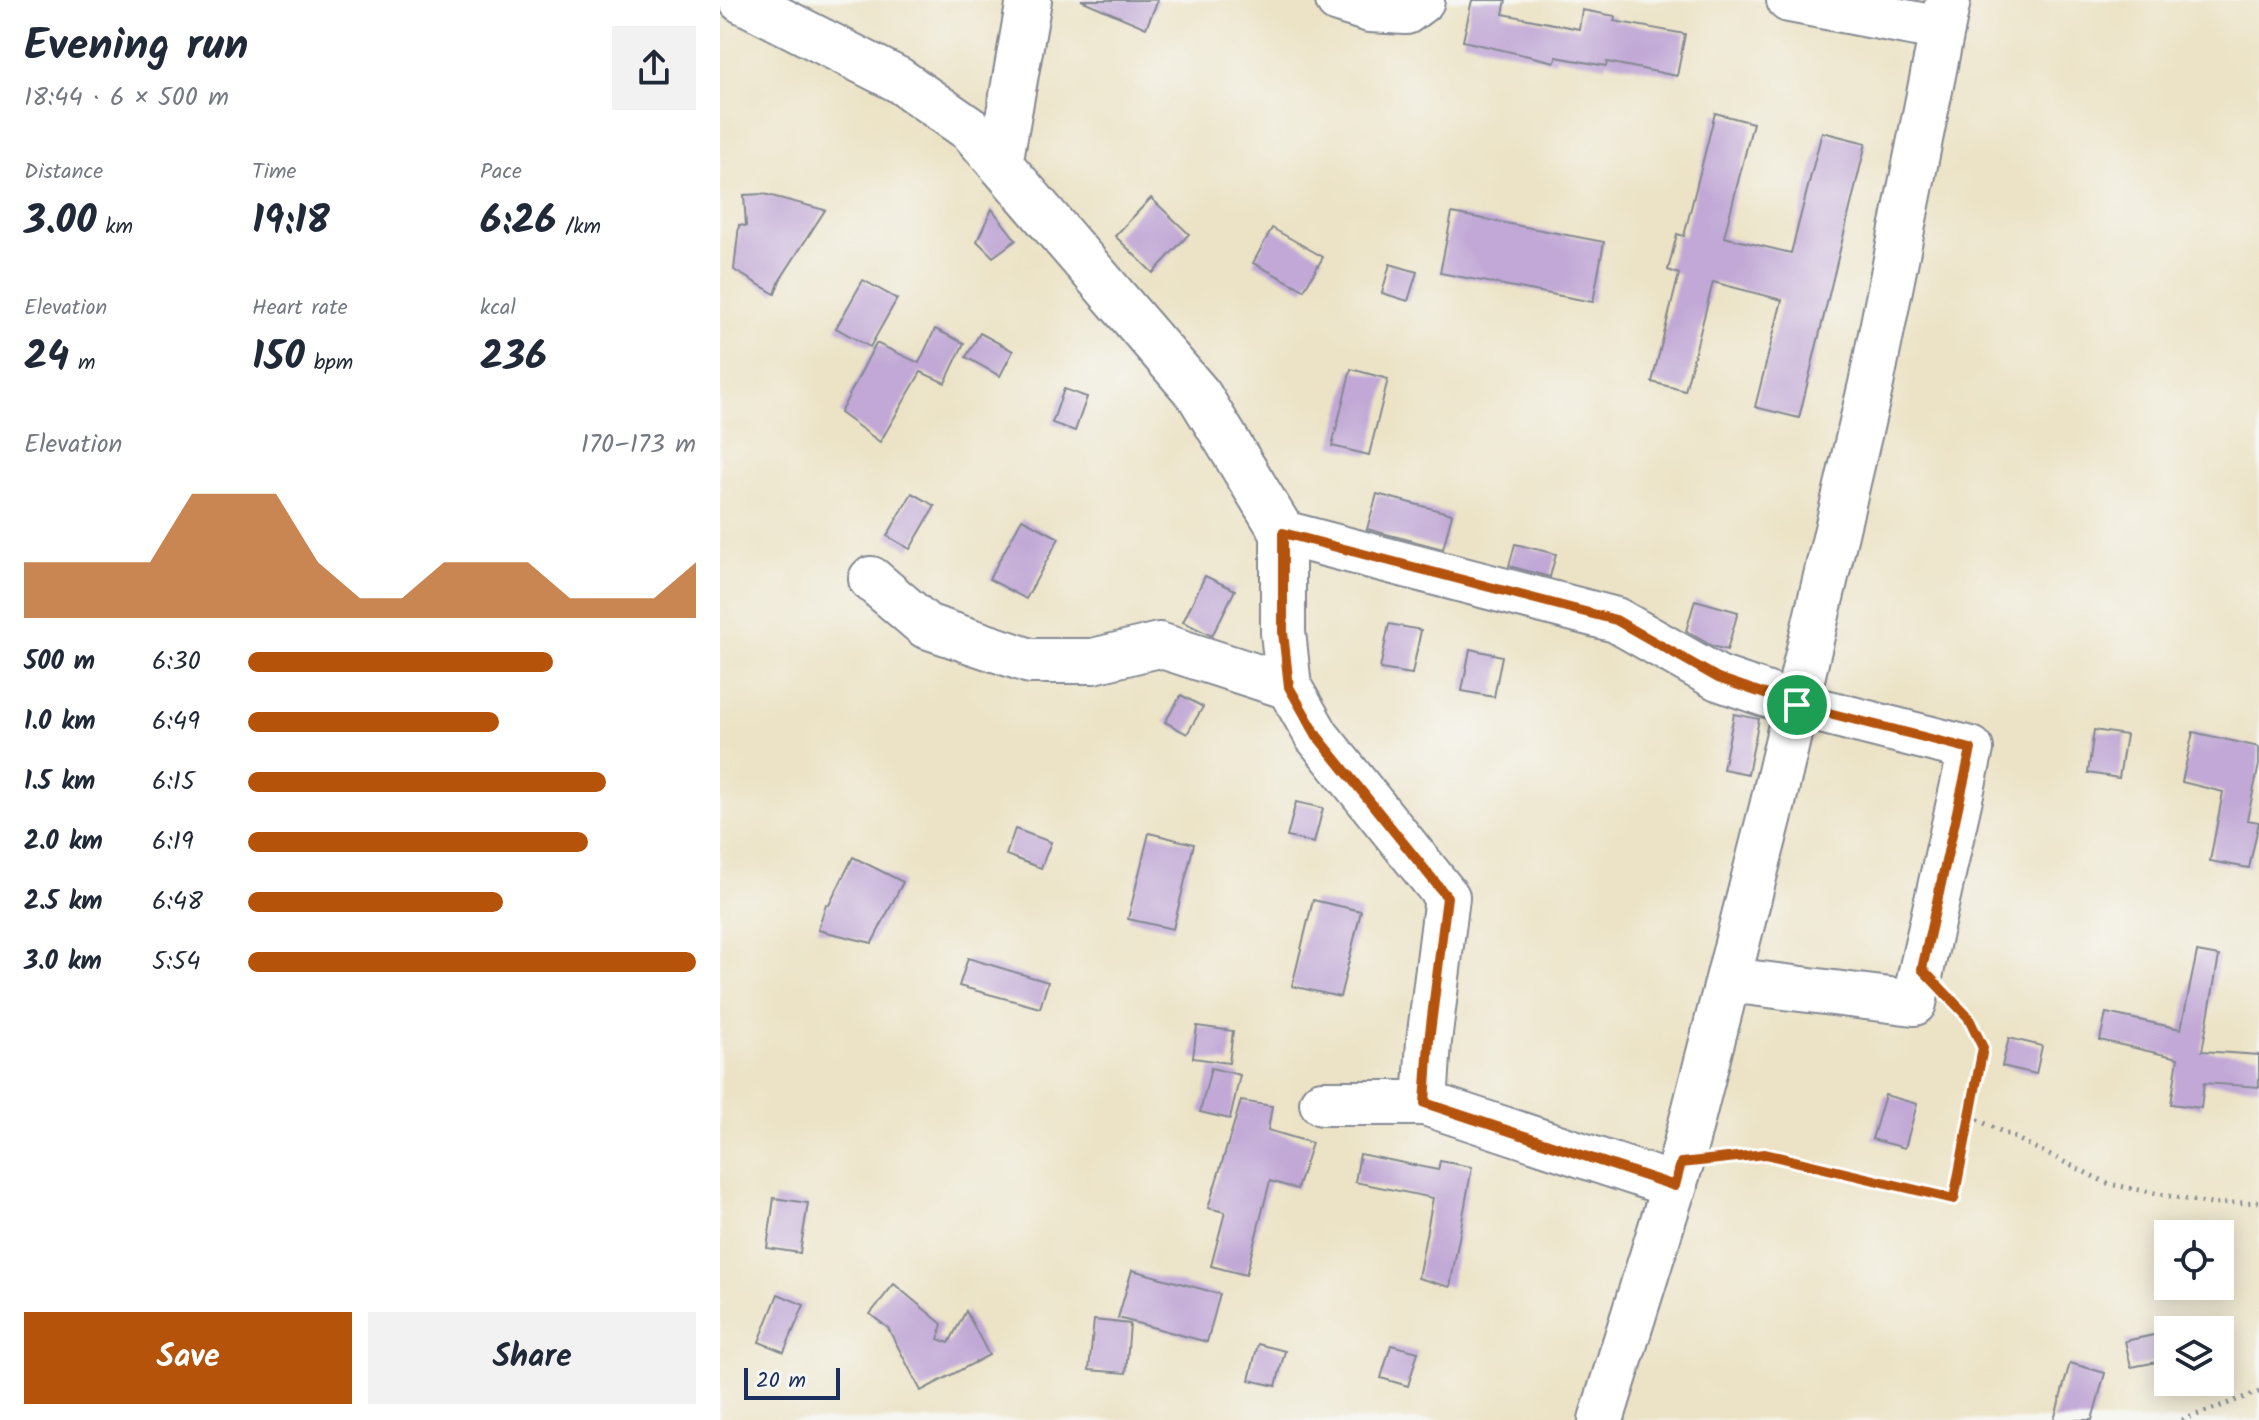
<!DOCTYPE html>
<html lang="en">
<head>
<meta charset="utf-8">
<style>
  :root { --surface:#fff; --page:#f2f2f3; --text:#1f2937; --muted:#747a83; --accent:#b45309 }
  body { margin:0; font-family:Kalam,sans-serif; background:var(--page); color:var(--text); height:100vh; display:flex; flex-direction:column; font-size:30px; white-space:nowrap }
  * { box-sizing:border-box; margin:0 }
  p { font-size:26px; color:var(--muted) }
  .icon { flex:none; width:44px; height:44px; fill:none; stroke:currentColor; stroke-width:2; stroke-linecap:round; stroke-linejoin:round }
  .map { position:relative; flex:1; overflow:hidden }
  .details { display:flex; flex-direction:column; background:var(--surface); width:720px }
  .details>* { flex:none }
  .fabs { position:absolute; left:1434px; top:1220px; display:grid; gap:16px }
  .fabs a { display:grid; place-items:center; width:80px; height:80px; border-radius:0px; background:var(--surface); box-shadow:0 4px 20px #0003; font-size:40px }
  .scale { position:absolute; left:24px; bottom:20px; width:96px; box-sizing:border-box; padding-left:8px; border:4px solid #1b2f5e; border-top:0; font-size:22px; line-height:28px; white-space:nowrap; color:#1b2f5e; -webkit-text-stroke:6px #f6f6f2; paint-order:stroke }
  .pin { position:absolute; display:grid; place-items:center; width:68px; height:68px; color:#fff; margin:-34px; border:4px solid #fff; border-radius:50%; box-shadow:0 2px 8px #0007 }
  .round { display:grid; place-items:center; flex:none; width:84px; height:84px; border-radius:0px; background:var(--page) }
  .summary { display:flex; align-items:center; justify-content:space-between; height:136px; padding:0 24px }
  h1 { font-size:44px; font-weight:800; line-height:60px }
  .metrics { display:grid; grid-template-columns:repeat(3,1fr); gap:12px; height:136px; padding:8px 24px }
  .metrics div { display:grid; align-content:center }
  .metrics b { font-size:40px; font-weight:800 }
  .metrics small { font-size:22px; font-weight:400 }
  .metrics p { font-size:22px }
  .chart { height:224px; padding:16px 24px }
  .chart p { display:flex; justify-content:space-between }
  .chart svg { width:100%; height:144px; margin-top:8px; fill:var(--accent); opacity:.7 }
  .primary-button { display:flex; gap:16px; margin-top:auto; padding:16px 24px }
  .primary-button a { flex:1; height:92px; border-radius:0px; background:var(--accent); color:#fff; font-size:32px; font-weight:800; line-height:92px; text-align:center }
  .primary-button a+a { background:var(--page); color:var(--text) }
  ul { padding:0 24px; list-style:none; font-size:26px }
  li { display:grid; grid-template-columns:128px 96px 1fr; align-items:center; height:60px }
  li i { height:20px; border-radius:10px; background:var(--accent) }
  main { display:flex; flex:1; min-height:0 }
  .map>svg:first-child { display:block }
  .building { fill:#c1a8d6 }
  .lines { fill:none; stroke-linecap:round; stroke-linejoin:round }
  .minor-casing { stroke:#848992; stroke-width:48 }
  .path { stroke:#848992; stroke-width:5; stroke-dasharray:2 6; stroke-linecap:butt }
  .minor { stroke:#fff; stroke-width:44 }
  .route-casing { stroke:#fff; stroke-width:16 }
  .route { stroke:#b45309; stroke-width:10 }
</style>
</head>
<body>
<main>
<section class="details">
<div class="summary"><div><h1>Evening run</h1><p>18:44 · 6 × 500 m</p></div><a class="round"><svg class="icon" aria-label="share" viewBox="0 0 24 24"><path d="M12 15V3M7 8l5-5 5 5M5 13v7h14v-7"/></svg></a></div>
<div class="metrics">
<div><p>Distance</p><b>3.00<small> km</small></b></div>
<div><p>Time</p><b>19:18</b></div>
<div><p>Pace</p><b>6:26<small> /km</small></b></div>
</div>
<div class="metrics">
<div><p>Elevation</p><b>24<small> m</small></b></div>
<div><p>Heart rate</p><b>150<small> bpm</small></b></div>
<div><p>kcal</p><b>236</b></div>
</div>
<div class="chart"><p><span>Elevation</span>170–173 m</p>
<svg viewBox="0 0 160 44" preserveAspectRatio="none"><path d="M0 44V27L10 27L20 27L30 27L40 6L50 6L60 6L70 27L80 38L90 38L100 27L110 27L120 27L130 38L140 38L150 38L160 27V44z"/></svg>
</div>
<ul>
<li><b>500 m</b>6:30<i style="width:68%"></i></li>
<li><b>1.0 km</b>6:49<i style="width:56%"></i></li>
<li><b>1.5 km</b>6:15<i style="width:80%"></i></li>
<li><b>2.0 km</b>6:19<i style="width:76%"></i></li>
<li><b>2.5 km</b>6:48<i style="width:57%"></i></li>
<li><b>3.0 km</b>5:54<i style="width:100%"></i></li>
</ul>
<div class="primary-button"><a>Save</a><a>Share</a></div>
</section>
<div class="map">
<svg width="1539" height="1420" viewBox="0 0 1539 1420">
  <rect width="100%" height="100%" fill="#f6f6f2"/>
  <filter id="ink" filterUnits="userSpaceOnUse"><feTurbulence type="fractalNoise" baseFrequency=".0125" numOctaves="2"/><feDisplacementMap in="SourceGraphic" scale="16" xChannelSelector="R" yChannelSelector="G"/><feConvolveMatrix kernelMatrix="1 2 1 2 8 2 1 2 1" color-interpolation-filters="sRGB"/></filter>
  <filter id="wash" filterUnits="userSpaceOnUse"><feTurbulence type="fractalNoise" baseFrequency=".006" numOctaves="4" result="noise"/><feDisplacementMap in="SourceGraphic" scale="32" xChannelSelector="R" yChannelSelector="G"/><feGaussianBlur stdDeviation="1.8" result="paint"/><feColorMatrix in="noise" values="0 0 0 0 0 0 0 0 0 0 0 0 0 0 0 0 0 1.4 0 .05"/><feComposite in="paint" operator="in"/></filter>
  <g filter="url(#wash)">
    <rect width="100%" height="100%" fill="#ece3c6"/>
    <g id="blocks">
      <g class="building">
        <path d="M361,0H438L426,28Z"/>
        <path d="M752,0H786L783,14L859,29L862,10L895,16L894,21L965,34L957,76L887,62L886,66L836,57L835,62L743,41Z"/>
        <path d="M995,113L1033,123L1004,237L1071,253L1102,132L1146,143L1079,418L1035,407L1062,300L993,282L965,391L932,382L959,274L948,270L957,234L964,236Z"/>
        <path d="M44,194L105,210L60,280L55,294L14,270L19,225L26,226L24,195Z"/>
        <path d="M431,198L469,234L433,273L395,236Z"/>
        <path d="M272,209L296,240L273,257L257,241Z"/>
        <path d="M732,213L884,242L873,302L720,273Z"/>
        <path d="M552,228L603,257L584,290L533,263Z"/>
        <path d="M670,264L697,272L688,301L662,293Z"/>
        <path d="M143,280L177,299L150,347L116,328Z"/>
        <path d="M215,329L244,343L225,383L201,372L160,442L120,413L156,343L199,363Z"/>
        <path d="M260,333L293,351L280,376L246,357Z"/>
        <path d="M631,369L668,379L649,455L612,446Z"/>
        <path d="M344,389L367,397L355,431L332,423Z"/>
        <path d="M192,493L215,506L190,549L167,536Z"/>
        <path d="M657,494L732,514L723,549L647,529Z"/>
        <path d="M302,519L339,538L306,599L269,579Z"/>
        <path d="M795,544L836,554L830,577L789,566Z"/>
        <path d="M485,576L515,590L492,636L463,622Z"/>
        <path d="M975,600L1018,612L1007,650L992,646L966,631Z"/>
        <path d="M669,624L701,630L692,674L660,669Z"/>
        <path d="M750,649L782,656L774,697L742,691Z"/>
        <path d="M461,695L483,707L467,734L445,722Z"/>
        <path d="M1014,714L1039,719L1028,774L1003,769Z"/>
        <path d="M1374,730L1406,735L1399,778L1368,773Z"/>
        <path d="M1473,732L1539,747V765L1527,820L1539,822L1529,868L1490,861L1503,792L1462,782Z"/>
        <path d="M576,802L603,808L594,843L567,837Z"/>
        <path d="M295,829L331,842L321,868L286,855Z"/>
        <path d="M429,833L474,844L453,929L408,919Z"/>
        <path d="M133,857L183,882L152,943L98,930L106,904L109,905Z"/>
        <path d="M593,900L641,911L620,997L572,986Z"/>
        <path d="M1477,952L1499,956L1482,1051L1539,1055V1087L1484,1083L1481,1108L1451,1104L1458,1058L1380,1040L1386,1013L1461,1029Z"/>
        <path d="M248,958L328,982L320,1008L239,986Z"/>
        <path d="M477,1026L513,1031L509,1063L473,1058Z"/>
        <path d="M1289,1038L1322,1046L1316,1074L1282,1066Z"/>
        <path d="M491,1068L520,1075L510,1119L480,1112Z"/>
        <path d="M1165,1095L1197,1104L1185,1148L1152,1139Z"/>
        <path d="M521,1101L552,1106L548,1130L592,1143L577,1189L550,1181L526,1275L491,1266L505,1212L488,1208Z"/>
        <path d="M640,1154L718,1170L720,1161L752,1167L730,1287L698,1278L713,1198L635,1182Z"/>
        <path d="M54,1198L88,1203L80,1253L47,1248Z"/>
        <path d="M412,1270L500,1294L487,1342L398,1318Z"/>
        <path d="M174,1284L222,1324L218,1339L229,1343L246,1311L269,1355L201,1391L168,1328L150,1314Z"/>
        <path d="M58,1294L84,1305L64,1352L39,1342Z"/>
        <path d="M374,1320L410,1324L406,1373L369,1370Z"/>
        <path d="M1448,1332V1360L1411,1367L1405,1341Z"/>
        <path d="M538,1344L565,1351L556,1386L529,1380Z"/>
        <path d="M671,1345L698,1352L688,1386L661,1378Z"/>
        <path d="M1350,1363L1385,1373L1372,1420H1334Z"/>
      </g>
    </g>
  </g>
  <g filter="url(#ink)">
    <use href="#blocks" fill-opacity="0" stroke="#848992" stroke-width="2"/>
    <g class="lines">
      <defs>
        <g id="minor">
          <path d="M21,0L179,80L251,130L479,395L563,533L896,620L998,678L1077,705L1251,749L1194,1003L1009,980"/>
          <path d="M618,0L650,10L686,12L702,0"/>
          <path d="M1069,0L1222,29"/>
          <path d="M280,164L309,0"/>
          <path d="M563,533V632L569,687L597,736L727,897L709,1041L705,1103L955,1186"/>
          <path d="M151,579L206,626L310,661H373L439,645L569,687"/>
          <path d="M602,1103H705"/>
          <path d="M881,1420L961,1163L1052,807L1151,384L1228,0"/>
        </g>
      </defs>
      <use href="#minor" class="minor-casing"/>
      <g class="path">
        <path d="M1250,1116L1389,1184L1491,1204L1539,1202"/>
        <path d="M998,1159L1045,1154L1234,1199L1263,1048L1248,1017L1231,1000"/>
        <path d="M1462,1420L1539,1392"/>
      </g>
      <use href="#minor" class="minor"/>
    </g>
  </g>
  <g class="lines" filter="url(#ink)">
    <defs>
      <path id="route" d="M563,533L896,620L998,678L1077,705L1251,749L1202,969L1248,1017L1263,1048L1234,1199L1045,1154L961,1163L955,1186L705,1103L709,1041L727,897L597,736L569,687L563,632Z"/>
    </defs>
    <use href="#route" class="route-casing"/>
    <use href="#route" class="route"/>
  </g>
</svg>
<div class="fabs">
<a><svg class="icon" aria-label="locate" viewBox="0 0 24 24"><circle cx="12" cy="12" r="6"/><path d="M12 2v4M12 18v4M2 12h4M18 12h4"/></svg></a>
<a><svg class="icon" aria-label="layers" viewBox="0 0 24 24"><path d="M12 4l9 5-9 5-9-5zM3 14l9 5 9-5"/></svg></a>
</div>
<div class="scale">20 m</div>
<div class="pin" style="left:1077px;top:705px;background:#1e9e55"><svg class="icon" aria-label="arrive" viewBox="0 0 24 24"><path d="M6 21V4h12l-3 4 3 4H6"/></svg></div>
</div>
</main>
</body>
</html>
